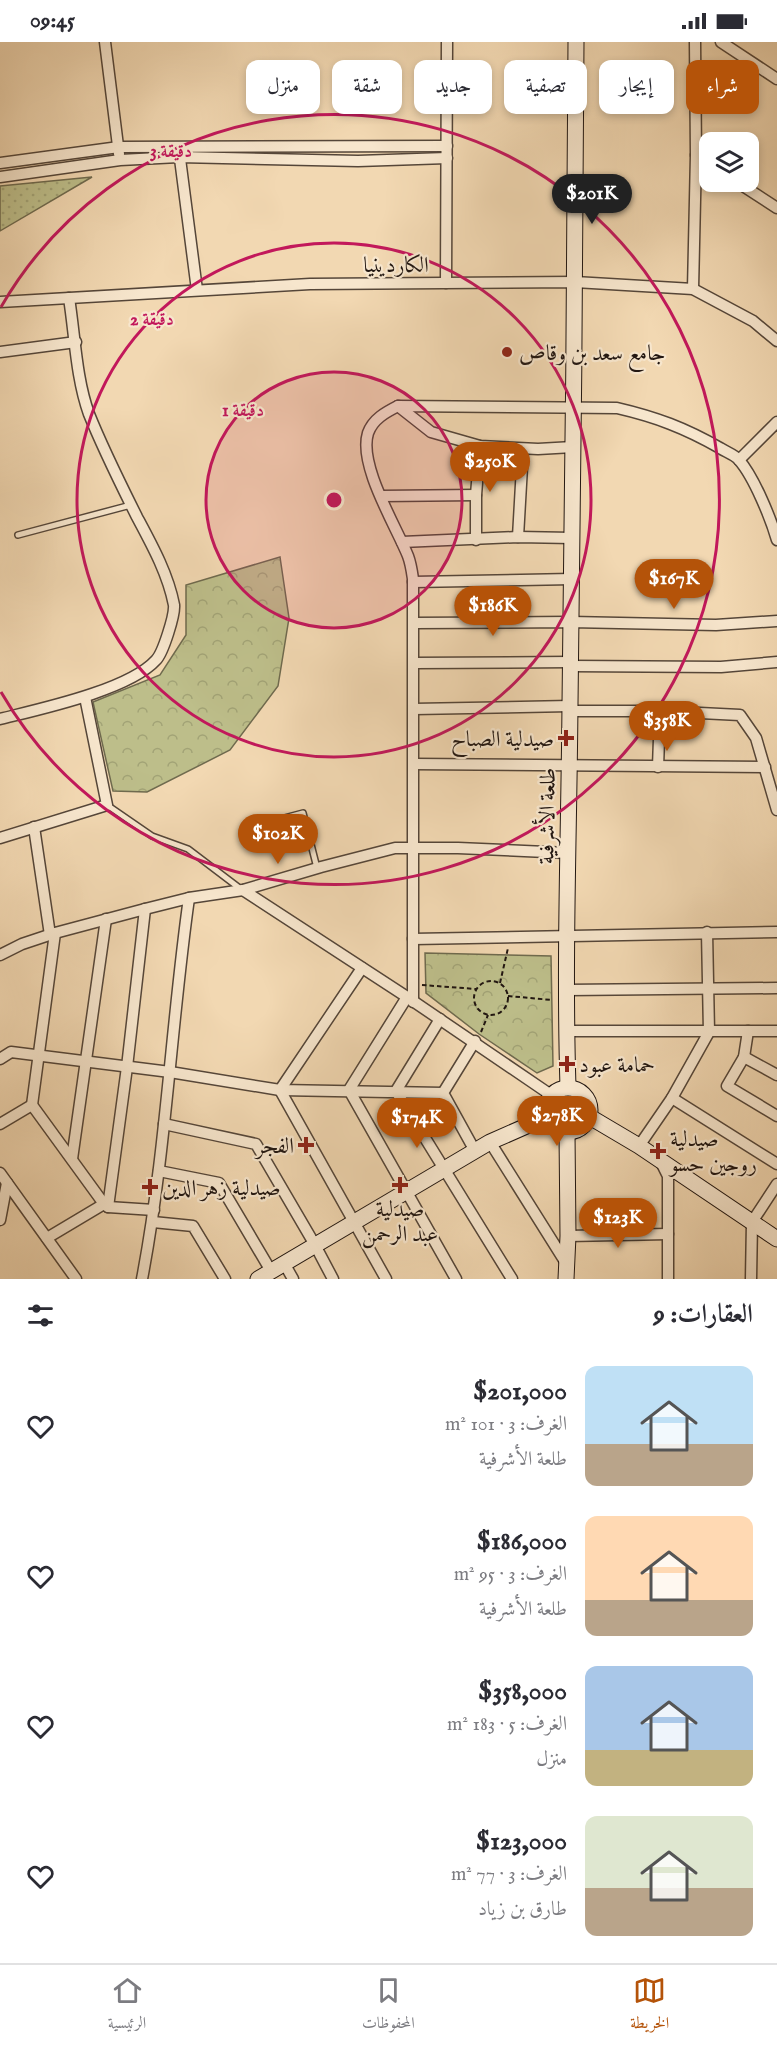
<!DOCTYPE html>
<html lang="ar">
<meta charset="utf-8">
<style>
body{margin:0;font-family:"IM FELL English",Amiri,serif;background:#f7f7f7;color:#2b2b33;direction:rtl;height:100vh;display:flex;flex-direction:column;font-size:22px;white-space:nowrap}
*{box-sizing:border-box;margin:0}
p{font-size:20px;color:#7c7c81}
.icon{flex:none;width:33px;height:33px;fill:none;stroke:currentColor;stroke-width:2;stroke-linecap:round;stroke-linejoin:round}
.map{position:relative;height:1237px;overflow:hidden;direction:ltr}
.sheet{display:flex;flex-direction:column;background:#fff;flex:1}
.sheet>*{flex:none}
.hud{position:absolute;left:18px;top:18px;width:741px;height:54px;direction:rtl;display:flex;gap:12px}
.buttons{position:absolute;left:699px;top:90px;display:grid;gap:12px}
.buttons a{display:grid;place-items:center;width:60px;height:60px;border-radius:12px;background:#fff;box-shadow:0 3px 9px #0003;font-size:30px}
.price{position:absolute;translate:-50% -51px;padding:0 14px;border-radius:21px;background:#b45309;color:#fff;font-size:20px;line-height:39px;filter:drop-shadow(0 2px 3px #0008)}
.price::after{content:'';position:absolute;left:50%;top:36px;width:18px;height:14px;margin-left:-9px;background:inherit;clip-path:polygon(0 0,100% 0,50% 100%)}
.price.selected{background:#222;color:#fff}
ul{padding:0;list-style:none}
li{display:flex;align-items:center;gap:18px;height:150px;padding:0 24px}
li span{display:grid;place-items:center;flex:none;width:168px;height:120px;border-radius:12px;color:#555}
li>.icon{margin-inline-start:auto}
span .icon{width:72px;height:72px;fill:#fffc;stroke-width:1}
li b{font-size:26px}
h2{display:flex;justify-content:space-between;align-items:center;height:72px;padding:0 24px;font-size:26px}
.chip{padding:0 21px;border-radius:12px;background:#fff;box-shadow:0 3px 9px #0003;font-size:21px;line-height:54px}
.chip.selected{background:#b45309;color:#fff}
.status{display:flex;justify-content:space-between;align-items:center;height:42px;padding:0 30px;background:#fff;direction:ltr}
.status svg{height:16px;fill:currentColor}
.menu{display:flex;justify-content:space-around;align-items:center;height:84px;border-top:2px solid #e1e1e2;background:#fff;font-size:16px;color:#7c7c81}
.menu a{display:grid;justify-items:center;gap:3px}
.menu .selected{color:#b45309}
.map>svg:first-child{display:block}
.grass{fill:url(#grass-dots);stroke:#6f6a4e;stroke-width:1.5}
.park{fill:url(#park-crowns);stroke:#6f6a4e;stroke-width:1.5}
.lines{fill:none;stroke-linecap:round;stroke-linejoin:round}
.lane-casing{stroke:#554639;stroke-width:8}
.street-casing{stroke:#554639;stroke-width:13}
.secondary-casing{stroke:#211611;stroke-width:17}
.path{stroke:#211611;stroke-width:2;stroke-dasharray:4.5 3;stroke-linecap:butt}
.lane{stroke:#f7e6cd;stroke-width:5}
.street{stroke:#f7e6cd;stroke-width:10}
.secondary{stroke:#f7e6cd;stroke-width:15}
.ring{fill:none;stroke:#c2185b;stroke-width:3}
.poi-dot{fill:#8f2418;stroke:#f7e6cd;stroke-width:2}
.labels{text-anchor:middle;stroke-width:4.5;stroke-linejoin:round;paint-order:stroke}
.street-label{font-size:22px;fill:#211611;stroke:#f7e6cd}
.poi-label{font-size:22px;fill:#211611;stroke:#f7e6cd;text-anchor:start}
.centre{fill:#c2185b;stroke:#f7e6cd;stroke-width:3}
.ring-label{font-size:18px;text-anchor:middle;font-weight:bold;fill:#c2185b;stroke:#f7e6cd;stroke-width:4.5;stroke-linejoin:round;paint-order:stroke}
</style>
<div class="status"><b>09:45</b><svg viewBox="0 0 49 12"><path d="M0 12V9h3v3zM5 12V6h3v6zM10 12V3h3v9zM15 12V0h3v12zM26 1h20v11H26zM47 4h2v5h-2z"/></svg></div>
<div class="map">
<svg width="777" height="1237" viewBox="0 0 777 1237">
<defs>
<pattern id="grass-dots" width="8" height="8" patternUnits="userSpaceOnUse" patternTransform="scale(1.5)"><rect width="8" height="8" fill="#bdbe8a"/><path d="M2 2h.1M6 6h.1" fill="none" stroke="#a2a376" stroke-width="1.8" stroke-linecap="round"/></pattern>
<pattern id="park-crowns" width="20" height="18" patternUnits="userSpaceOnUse" patternTransform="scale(1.5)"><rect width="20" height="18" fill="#bdbe8a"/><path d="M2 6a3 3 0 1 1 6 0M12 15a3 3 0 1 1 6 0" fill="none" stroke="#a2a376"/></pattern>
</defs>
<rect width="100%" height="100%" fill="#f2d8b2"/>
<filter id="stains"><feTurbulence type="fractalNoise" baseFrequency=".00333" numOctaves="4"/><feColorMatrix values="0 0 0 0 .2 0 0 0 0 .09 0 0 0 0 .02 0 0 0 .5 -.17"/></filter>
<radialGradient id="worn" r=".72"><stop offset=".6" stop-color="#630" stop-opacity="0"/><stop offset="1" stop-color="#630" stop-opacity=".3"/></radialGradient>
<!-- grass -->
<polygon class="grass" points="92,135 0,189 0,144"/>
<!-- park -->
<g class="park">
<polygon points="280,515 289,576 278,644 230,708 147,750 113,749 93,660 160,633 186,593 186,543"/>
<polygon points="425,911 551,914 553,1024 537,1031 479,992 426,951"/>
</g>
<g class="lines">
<defs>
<g id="lane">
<polyline points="18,493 131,463"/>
<polyline points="107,763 152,794 188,807 242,848"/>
<polyline points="247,786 303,771 317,826"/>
</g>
<g id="street">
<polyline points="105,0 119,112"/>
<polyline points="721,0 777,37"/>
<polyline points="179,109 197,248"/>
<polyline points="696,113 710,122"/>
<polyline points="0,121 119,105 447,104"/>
<polyline points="0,135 120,118 179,115 358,119 447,116"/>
<polyline points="737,140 777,166"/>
<polyline points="446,241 447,0"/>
<polyline points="693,247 696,113 695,0"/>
<polyline points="0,260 310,242 575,240 693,247 753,279 777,299"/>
<polyline points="0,310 76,300"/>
<polyline points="398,364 431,390 480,404 538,407 573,405"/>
<polyline points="739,418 777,380"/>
<polyline points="382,454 476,453"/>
<polyline points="518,495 523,407"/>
<polyline points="476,498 476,453 480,404"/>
<polyline points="402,500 518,495 572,496"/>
<polyline points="413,540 572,537"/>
<polyline points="414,581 571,580 716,583 777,579"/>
<polyline points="414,621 571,620"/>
<polyline points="571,624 721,625 777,620"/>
<polyline points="414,667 570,664"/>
<polyline points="570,669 660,669 740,673 756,696 777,768"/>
<path d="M0,677C40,667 129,648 156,618C163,611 175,573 174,563C168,532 152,503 137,475C120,441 103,407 89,372C76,336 75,294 69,256"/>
<polyline points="414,722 765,725"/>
<polyline points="658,725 660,669"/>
<polyline points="34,785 50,893"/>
<polyline points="0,796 107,763 85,655"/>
<polyline points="243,848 407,955 551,1053"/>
<polyline points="413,897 777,890"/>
<polyline points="0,913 22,902 55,891 145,867 189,856 243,848 321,825 395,806 458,806 568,811"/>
<polyline points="362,926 280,1048 386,1237"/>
<polyline points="567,948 777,946"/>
<polyline points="407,955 349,1048 456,1237"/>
<path d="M413,960V537C412,530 411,522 408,514C396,484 358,423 368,391C373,377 386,370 398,364L617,366C656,375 685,386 720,406C726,410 735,413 739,418C754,435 771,477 777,498"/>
<polyline points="440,977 396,1049 512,1237"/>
<polyline points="567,989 777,989"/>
<polyline points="748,989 744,1015 727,1044 777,1074"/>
<polyline points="744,1015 777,1033"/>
<polyline points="0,1017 11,1010 170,1030 280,1048 443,1051"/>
<polyline points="672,1056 777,1122"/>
<polyline points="32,1063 55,891"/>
<polyline points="0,1082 32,1063 104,1162"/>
<polyline points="164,1082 256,1102 315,1203 333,1237"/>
<polyline points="490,1100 566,1221"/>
<polyline points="639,1104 672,1056 709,990 707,890"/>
<polyline points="475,1109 443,1051 475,999"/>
<polyline points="72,1117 106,877"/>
<polyline points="662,1122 668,1134 668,1237"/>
<polyline points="159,1129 219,1141 271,1229"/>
<polyline points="0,1131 76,1237"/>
<polyline points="108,1165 127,1025 145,867"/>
<polyline points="0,1178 7,1141"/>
<polyline points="153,1180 193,1184 225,1237"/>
<polyline points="568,1194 668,1192"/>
<polyline points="47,1196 104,1162 108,1165 154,1168"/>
<polyline points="284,1221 293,1237"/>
<path d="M142,1237C166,1111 171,983 189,856"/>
<polyline points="751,1237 752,1180 777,1142"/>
</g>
<g id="secondary">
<path d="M568,1045C564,917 569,790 570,662C573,441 575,221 576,0"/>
<circle cx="568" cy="1068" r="22"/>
<polyline points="590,1075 639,1104 777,1197"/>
<polyline points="258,1237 490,1100 547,1075"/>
<polyline points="566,1237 568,1194 567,1091"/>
</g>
</defs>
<!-- lane casing -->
<use href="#lane" class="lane-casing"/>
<!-- street casing -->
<use href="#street" class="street-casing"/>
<!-- secondary casing -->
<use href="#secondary" class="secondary-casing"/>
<!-- path -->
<g class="path">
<circle cx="491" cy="956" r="17"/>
<polyline points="500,941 508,906"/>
<polyline points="422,943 476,947"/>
<polyline points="508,954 552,958"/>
<polyline points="481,990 488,973"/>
</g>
<!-- lane -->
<use href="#lane" class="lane"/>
<!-- street -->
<use href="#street" class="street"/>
<!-- secondary -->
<use href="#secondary" class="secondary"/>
</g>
<!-- distance rings -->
<circle cx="334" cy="458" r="128" fill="#c2185b" fill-opacity=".12"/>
<g class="ring">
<circle cx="334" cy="458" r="128"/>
<circle cx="334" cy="458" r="257"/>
<path d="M1 265A385 385 0 1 1 1 650"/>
</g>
<!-- markers -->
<g class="poi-dot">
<circle cx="507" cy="310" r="6"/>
<path d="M563 687h6v6h6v6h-6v6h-6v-6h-6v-6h6z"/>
<path d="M564 1013h6v6h6v6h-6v6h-6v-6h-6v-6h6z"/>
<path d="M303 1094h6v6h6v6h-6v6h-6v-6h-6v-6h6z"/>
<path d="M655 1100h6v6h6v6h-6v6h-6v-6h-6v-6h6z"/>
<path d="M397 1134h6v6h6v6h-6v6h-6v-6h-6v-6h6z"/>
<path d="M147 1136h6v6h6v6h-6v6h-6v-6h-6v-6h6z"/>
</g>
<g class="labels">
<!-- street labels -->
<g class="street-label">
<text x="396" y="230">الكاردينيا</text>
<text transform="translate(546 774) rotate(-89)" y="8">طلعة الأشرفية</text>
</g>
<!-- poi labels -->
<g class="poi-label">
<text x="519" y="318">جامع سعد بن وقاص</text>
<text x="554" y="704" text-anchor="end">صيدلية الصباح</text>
<text x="579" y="1030">حمامة عبود</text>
<text x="670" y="1104">صيدلية<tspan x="670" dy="25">روجين حسو</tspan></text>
<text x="294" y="1111" text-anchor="end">الفجر</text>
<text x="162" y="1153">صيدلية زهر الدين</text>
<text x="400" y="1174" text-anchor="middle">صيدلية<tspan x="400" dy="25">عبد الرحمن</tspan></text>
</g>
</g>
<circle cx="334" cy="458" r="9" class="centre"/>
<g class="ring-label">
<text x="171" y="115">3 دقيقة</text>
<text x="152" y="283">2 دقيقة</text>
<text x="243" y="374">1 دقيقة</text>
</g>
<rect width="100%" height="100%" filter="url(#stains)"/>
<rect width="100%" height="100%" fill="url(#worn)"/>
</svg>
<div class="buttons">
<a><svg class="icon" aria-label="layers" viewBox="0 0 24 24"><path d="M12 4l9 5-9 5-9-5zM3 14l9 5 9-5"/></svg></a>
</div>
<b class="price selected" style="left:592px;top:183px">$201K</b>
<b class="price" style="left:490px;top:451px">$250K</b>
<b class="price" style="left:674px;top:568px">$167K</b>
<b class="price" style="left:493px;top:595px">$186K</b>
<b class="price" style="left:667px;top:710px">$358K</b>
<b class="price" style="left:278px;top:823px">$102K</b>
<b class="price" style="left:557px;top:1105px">$278K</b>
<b class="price" style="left:417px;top:1107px">$174K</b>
<b class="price" style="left:618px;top:1207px">$123K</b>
<div class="hud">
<a class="chip selected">شراء</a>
<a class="chip">إيجار</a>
<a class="chip">تصفية</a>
<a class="chip">جديد</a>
<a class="chip">شقة</a>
<a class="chip">منزل</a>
</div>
</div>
<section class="sheet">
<h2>العقارات: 9<svg class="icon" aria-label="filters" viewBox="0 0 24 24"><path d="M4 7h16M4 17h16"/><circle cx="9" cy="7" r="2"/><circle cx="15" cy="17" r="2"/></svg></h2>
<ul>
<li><span style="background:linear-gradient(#bfe0f5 65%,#b9a48a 0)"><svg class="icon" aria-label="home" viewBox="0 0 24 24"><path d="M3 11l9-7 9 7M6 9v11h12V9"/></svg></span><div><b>$201,000</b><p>الغرف: 3 · 101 m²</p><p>طلعة الأشرفية</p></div><svg class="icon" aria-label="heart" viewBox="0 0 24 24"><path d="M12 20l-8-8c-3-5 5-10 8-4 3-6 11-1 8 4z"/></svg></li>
<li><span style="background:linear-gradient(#ffd9b3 70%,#b9a48a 0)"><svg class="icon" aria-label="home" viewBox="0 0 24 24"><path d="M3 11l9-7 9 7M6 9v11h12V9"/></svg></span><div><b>$186,000</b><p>الغرف: 3 · 95 m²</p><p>طلعة الأشرفية</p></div><svg class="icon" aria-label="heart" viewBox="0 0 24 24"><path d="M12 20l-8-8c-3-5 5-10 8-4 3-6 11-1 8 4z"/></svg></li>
<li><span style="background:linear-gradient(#a9c7e8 70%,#c2b280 0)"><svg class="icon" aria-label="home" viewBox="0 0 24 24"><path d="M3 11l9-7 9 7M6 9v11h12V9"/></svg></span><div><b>$358,000</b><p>الغرف: 5 · 183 m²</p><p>منزل</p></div><svg class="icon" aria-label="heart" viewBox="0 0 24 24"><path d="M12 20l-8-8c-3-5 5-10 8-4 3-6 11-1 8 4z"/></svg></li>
<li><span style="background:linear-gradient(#dfe7d0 60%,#b9a48a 0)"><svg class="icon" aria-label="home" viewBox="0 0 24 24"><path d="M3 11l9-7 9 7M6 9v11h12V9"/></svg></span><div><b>$123,000</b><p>الغرف: 3 · 77 m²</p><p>طارق بن زياد</p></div><svg class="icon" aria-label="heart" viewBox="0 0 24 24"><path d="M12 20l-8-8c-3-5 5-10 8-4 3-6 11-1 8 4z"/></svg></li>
</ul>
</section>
<nav class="menu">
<a class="selected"><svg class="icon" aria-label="map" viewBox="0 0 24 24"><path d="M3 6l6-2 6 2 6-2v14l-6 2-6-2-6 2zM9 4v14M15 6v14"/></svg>الخريطة</a>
<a><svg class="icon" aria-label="saved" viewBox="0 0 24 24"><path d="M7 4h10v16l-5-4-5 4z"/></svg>المحفوظات</a>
<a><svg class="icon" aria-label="home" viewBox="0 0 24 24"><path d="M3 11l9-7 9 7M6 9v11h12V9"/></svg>الرئيسية</a>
</nav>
